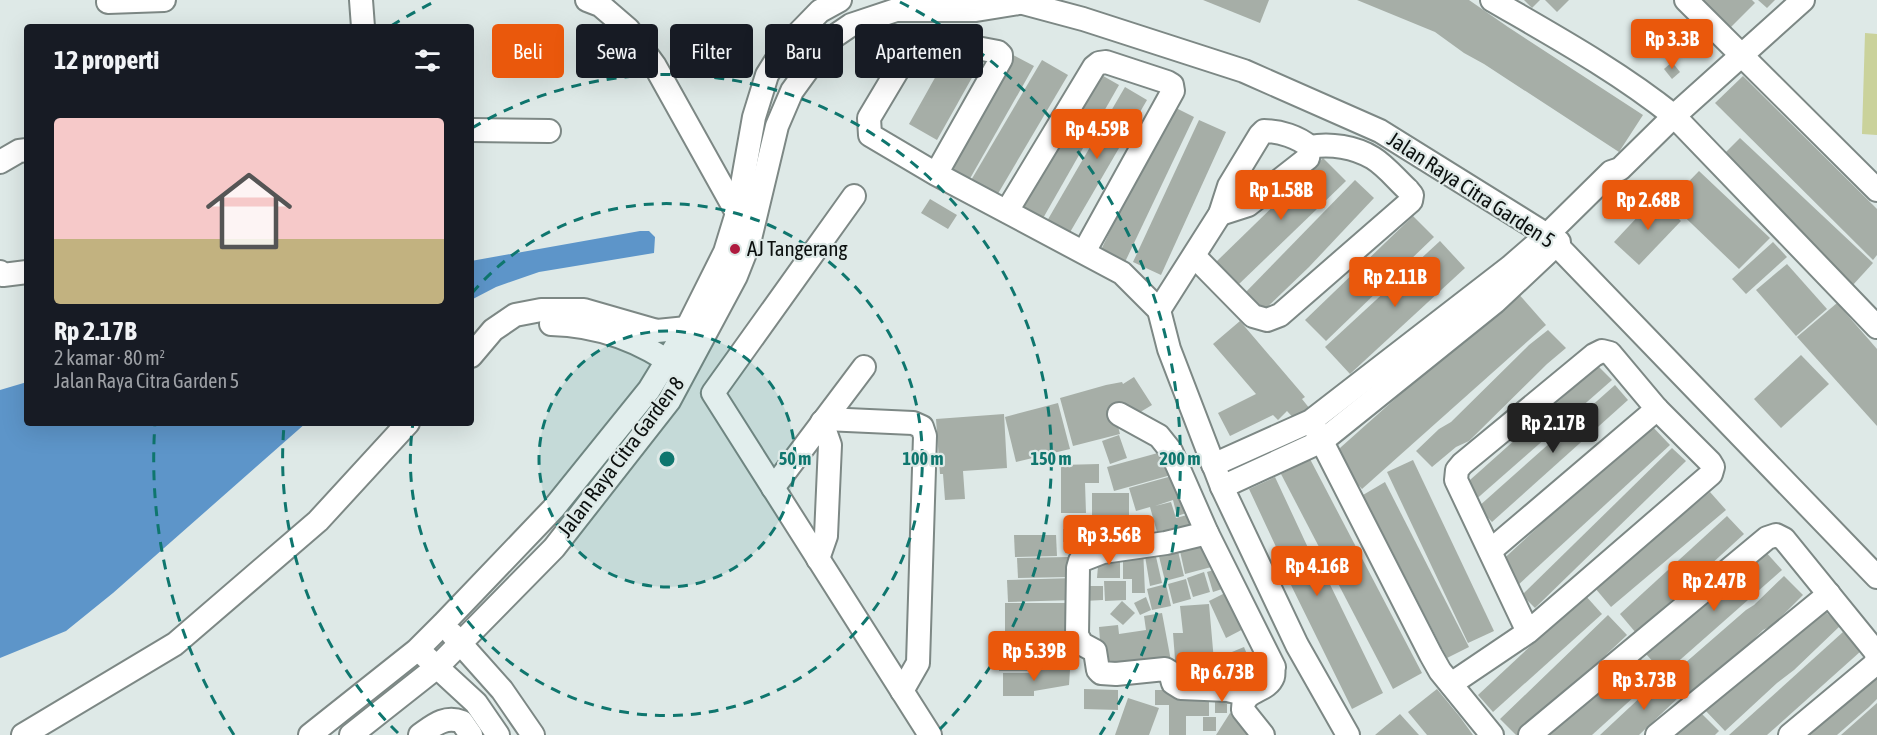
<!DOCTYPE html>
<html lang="id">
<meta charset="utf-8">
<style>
body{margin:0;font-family:"Asap Condensed",sans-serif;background:#242831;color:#f1f3f6;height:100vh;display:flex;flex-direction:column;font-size:22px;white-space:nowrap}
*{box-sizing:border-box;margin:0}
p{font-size:20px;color:#9ea1a6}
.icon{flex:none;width:33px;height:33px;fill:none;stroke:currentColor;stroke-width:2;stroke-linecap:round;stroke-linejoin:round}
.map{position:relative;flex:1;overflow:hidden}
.side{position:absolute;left:24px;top:24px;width:450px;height:402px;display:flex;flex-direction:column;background:#171b24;border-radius:6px;box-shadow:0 6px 24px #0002}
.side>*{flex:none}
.top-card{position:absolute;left:492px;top:24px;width:570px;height:54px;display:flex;gap:12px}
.price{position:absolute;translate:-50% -51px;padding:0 14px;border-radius:6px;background:#ea580c;color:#fff;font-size:20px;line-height:39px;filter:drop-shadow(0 2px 3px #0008)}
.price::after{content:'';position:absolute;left:50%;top:36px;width:18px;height:14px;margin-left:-9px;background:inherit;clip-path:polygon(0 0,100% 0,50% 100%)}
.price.selected{background:#222;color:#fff}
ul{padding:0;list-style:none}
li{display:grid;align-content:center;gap:12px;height:318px;padding:0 30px}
li span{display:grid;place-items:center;height:186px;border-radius:6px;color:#555}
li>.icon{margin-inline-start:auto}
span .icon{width:108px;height:108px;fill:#fffc;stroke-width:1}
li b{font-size:26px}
h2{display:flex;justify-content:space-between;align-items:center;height:72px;padding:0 30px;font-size:26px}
.pill{padding:0 21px;border-radius:6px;background:#171b24;box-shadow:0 6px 24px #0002;font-size:21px;line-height:54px}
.pill.selected{background:#ea580c;color:#fff}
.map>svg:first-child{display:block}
.green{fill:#cad29b}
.water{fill:#5d95c9}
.building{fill:#a6aea7}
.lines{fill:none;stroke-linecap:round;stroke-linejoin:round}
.minor-casing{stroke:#7d8885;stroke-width:26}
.minor{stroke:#fff;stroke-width:22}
.ring{fill:none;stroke:#0f766e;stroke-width:3;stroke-dasharray:10 8}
.poi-dot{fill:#af1b3f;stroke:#dee9e7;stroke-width:2}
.labels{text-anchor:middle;stroke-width:4.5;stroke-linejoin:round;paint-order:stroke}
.street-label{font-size:21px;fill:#0b0f0e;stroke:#dee9e7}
.poi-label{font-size:21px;fill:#0b0f0e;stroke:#dee9e7;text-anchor:start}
.centre{fill:#0f766e;stroke:#dee9e7;stroke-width:3}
.ring-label{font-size:18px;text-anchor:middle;font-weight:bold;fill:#0f766e;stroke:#dee9e7;stroke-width:4.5;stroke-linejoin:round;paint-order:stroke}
</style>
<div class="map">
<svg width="1877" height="735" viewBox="0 0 1877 735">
<rect width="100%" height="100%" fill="#dee9e7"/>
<!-- green -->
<polygon class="green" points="1865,33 1877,34 1877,135 1862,134"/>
<!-- water -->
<g class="water">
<polygon points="640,231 649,231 655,237 654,253 539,272 496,287 471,300 471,261"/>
<polygon points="27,382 27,423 306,423 113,593 66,631 0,658 0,390"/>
</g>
<!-- building -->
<g class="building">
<polygon points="1203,0 1269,0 1260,23"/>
<polygon points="1357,0 1469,0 1508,27 1643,115 1619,152 1484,64 1464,53 1435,32"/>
<polygon points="1524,0 1540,0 1532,8"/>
<polygon points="1545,0 1569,0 1557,12"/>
<polygon points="1694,0 1752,0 1755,3 1727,31"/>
<polygon points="1758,0 1775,0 1767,8"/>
<polygon points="950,51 978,67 937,140 909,124"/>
<polygon points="1013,55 1034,66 968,182 948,171"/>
<polygon points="1042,60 1068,75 996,197 970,182"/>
<polygon points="1672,62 1680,72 1672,79 1664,69"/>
<polygon points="1098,73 1119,85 1042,220 1021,208"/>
<polygon points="1743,76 1877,209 1877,255 1873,260 1715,103"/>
<polygon points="1125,87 1147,100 1069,234 1047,221"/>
<polygon points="1170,105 1194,117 1125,262 1101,250"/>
<polygon points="1199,120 1226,132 1161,275 1133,262"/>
<polygon points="1740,138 1873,263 1852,286 1718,160"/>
<polygon points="1323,158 1346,181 1238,285 1216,262"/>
<polygon points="1699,171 1770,238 1739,269 1669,202"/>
<polygon points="1355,180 1374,198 1309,267 1260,314 1242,296"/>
<polygon points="1656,197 1681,221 1639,265 1614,242"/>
<polygon points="930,199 957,215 948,229 921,213"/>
<polygon points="1413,216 1434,237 1326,341 1305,320"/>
<polygon points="1440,241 1465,268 1350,374 1325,347"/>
<polygon points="1773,242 1787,257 1746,294 1732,279"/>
<polygon points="1787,264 1827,309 1796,336 1756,290"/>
<polygon points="1516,291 1546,325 1362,489 1331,456"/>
<polygon points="1837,303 1877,349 1877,426 1797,337"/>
<polygon points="1240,321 1305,397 1302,399 1310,409 1297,422 1287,411 1278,420 1273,415 1230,436 1218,413 1256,394 1213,344"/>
<polygon points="1548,330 1566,348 1547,364 1469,441 1456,447 1432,467 1416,451 1439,429 1451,422 1529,345"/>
<polygon points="1801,355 1829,384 1781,428 1754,399"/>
<polygon points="1598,366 1612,380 1473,502 1461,488"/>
<polygon points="1134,377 1152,405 1132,417 1114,411 1120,434 1073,446 1060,398 1106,385 1122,382 1123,384"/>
<polygon points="1615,385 1628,400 1492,522 1478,507"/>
<polygon points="1058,403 1070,449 1016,462 1005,417"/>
<polygon points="1004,414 1007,468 963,471 965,499 945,500 943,474 940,474 936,419"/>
<polygon points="1650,424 1670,445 1516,587 1497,565"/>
<polygon points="1119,435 1127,458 1110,464 1102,441"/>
<polygon points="1672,448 1686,461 1535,608 1522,595"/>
<polygon points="1165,451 1171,475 1114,491 1107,467"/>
<polygon points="1310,459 1422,673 1393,689 1281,474"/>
<polygon points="1413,460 1494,631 1468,643 1387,472"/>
<polygon points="1099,464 1099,483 1085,483 1086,513 1061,513 1061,465"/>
<polygon points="1179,474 1196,510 1177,516 1173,500 1155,506 1171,502 1176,518 1198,512 1204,530 1160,543 1150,507 1136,511 1129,488"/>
<polygon points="1275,477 1310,552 1320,564 1383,693 1352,709 1288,579 1284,564 1249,489"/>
<polygon points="1385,482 1469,647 1447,658 1363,495"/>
<polygon points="1710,492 1726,510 1611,607 1595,588"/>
<rect x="1092" y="493" width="37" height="27"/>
<polygon points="1727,516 1744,534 1636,633 1620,614"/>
<polygon points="1085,518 1086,551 1068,551 1068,542 1063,542 1063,529 1068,529 1068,519"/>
<rect x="1095" y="521" width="19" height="25"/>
<rect x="1115" y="522" width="39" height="23"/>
<polygon points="1014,535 1056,535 1057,556 1015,557"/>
<polygon points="1209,536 1219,565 1185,574 1178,542"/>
<polygon points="1176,543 1184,576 1165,581 1157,548"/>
<polygon points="1143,548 1145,593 1132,593 1132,579 1123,579 1123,550"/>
<polygon points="1154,548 1162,583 1150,586 1144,550"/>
<polygon points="1764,550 1782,570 1664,674 1646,654"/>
<polygon points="1120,553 1120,578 1097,578 1099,554"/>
<polygon points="1068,557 1068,577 1018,578 1017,558"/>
<polygon points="1223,567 1231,586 1213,592 1207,572"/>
<polygon points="1204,572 1210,592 1193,597 1187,578"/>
<polygon points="1784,576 1803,595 1773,625 1763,630 1743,650 1687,697 1669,677 1746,610 1754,605"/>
<polygon points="1074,578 1074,600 1008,602 1007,580"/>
<polygon points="1186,579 1191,599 1173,604 1168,584"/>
<polygon points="1104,581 1126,581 1126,600 1105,601"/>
<polygon points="1166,584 1171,606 1152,610 1147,589"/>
<polygon points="1083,586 1103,586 1103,600 1084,601"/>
<polygon points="1233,589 1251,625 1226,638 1209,601"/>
<polygon points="1585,595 1602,614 1493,712 1478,695"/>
<polygon points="1146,597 1151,610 1140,615 1134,603"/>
<polygon points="1122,601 1135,613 1123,625 1110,614"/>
<rect x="1005" y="603" width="68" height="44"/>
<polygon points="1209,604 1216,684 1177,685 1173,633 1183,633 1180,606"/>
<polygon points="1818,604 1840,626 1794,670 1777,683 1725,731 1704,709"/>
<polygon points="1162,613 1171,661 1102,669 1099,627 1118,625 1119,634 1146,630 1144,616"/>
<polygon points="1608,615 1627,635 1555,703 1542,712 1519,735 1516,735 1500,719"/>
<polygon points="1843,632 1861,651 1767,735 1729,735"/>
<polygon points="1244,647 1252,666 1235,673 1227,654"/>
<polygon points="1034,648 1059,649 1059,669 1034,669"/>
<rect x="999" y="650" width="32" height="21"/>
<polygon points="1638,656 1657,676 1592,735 1549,735"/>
<polygon points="1032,670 1070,670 1069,685 1034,691 1034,696 1003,696 1003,673 1032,673"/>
<polygon points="1869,671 1877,678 1877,699 1869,707 1837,735 1803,735"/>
<polygon points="1661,678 1679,697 1639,735 1600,735"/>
<polygon points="1084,689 1118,690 1118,710 1084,709"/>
<polygon points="1437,689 1460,717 1473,735 1427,735 1408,712"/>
<polygon points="1155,690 1180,690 1209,694 1209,716 1186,716 1186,735 1169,735 1169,705 1155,705"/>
<polygon points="1215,691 1237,704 1227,704 1227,713 1215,713"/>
<polygon points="1128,698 1159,708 1149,735 1115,735"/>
<polygon points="1877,703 1877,735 1841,735"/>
<polygon points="1700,712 1719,731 1715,735 1676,735"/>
<polygon points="1230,713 1253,728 1248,735 1216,735"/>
<polygon points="1400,714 1419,735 1375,735"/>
<rect x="1203" y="717" width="13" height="14"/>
</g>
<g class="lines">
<defs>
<g id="minor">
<polyline points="361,0 363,27"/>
<polyline points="587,0 600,5 628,29 655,66 737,213 742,216"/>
<polyline points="1012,0 1083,19 1244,71 1380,131 1547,235 1877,577"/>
<path d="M1492,0C1554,36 1618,71 1674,116L1877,327"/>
<polyline points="1686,0 1877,190"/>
<polyline points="108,2 164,0"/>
<polyline points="471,130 549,131"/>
<polyline points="0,162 19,151 27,150"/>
<polyline points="936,174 1001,59 1001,55 998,52 924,38 918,39 912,46 869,118 870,135 936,174 1122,273 1159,310 1169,349 1222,487 1297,645 1348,735"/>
<polyline points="854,196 713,393 930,735"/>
<polyline points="1007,211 1094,67 1099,63 1106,62 1167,82 1172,85 1173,91 1084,252"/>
<polyline points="1220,214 1248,205 1308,158 1310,147"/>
<path d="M1194,256L1253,316L1267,320L1280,315L1411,201L1412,195L1408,190C1397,180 1386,166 1373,158C1355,147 1330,143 1310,147"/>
<polyline points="0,272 3,275 27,272"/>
<path d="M1159,310L1220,214L1229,186L1260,135L1264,131C1280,131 1298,137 1310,147"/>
<path d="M551,324C598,325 643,342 681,370"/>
<polyline points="471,356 493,330 515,315 541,310 584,310 657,331 687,328"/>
<path d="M1119,414L1159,436L1171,451L1207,533L1274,667C1273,670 1274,674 1273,677C1267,693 1242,689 1243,710L1263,735"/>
<polyline points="825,419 913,423 922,427 925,436 918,663 902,691"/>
<polyline points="1315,428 1431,655 1440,671 1492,735"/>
<polyline points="1213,465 1311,421 1510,267 1547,235 1611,172 1620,169 1674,116 1803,0"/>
<polyline points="1222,487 1322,441 1495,302 1559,242"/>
<polyline points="773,488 864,367"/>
<polyline points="1207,533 1166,543 1103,552 1080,561 1078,568 1077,635 1082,644 1095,651 1098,670 1101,673 1116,674 1165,669 1170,672 1173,683 1181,688 1228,690 1248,695"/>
<polyline points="1490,551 1657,409"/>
<polyline points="818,559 826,536 830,445 822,422"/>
<polyline points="452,634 502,690 533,735"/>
<polyline points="425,656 476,703 498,735"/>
<polyline points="1451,684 1528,632 1711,474 1713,467 1710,462 1657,409 1610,353 1602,351 1594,355 1462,464 1457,470 1456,480 1528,632"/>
<polyline points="23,735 175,644 318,521 408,423"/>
<polyline points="310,735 417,650 443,624 553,509 649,390 687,328 725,252 737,213 754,117 767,75 784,48 820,11 840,0"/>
<polyline points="351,735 437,667 554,548 669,401 736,276 749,243 777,126 792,91 829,40 851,25 896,10 976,10 1019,3"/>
<path d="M420,735C433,726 445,715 462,722L471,735"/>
<polyline points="1530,735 1767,538 1776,535 1784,539 1875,651 1877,658 1874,665 1790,735"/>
<polyline points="1657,735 1829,594"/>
</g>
</defs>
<!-- minor casing -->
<use href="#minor" class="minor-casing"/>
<!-- minor -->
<use href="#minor" class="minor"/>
</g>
<!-- distance rings -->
<circle cx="667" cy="459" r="128" fill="#0f766e" fill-opacity=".12"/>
<g class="ring">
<circle cx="667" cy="459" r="128"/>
<path d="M472 293A256 256 0 1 1 413 423"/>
<path d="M398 733A384 384 0 0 1 284 426M472 128A384 384 0 0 1 936 733"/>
<path d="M234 735A513 513 0 0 1 155 423M391 26A513 513 0 0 1 434 2M900 2A513 513 0 0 1 1100 735"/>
</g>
<!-- markers -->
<circle class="poi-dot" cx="735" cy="249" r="6"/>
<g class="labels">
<!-- street labels -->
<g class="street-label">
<text transform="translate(1471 190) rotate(33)" y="7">Jalan Raya Citra Garden 5</text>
<text transform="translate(621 457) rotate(-53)" y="7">Jalan Raya Citra Garden 8</text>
</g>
<!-- poi labels -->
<g class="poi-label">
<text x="747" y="256">AJ Tangerang</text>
</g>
</g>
<circle cx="667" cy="459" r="9" class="centre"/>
<g class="ring-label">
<text x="795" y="465">50 m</text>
<text x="923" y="465">100 m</text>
<text x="1051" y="465">150 m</text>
<text x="1180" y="465">200 m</text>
</g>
</svg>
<b class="price" style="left:1672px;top:70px">Rp 3.3B</b>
<b class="price" style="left:1097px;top:160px">Rp 4.59B</b>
<b class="price" style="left:1281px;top:221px">Rp 1.58B</b>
<b class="price" style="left:1648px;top:231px">Rp 2.68B</b>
<b class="price" style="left:1395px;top:308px">Rp 2.11B</b>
<b class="price selected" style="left:1553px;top:454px">Rp 2.17B</b>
<b class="price" style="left:1109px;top:566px">Rp 3.56B</b>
<b class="price" style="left:1317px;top:597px">Rp 4.16B</b>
<b class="price" style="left:1714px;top:612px">Rp 2.47B</b>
<b class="price" style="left:1034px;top:682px">Rp 5.39B</b>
<b class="price" style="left:1222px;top:703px">Rp 6.73B</b>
<b class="price" style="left:1644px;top:711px">Rp 3.73B</b>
<div class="top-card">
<a class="pill selected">Beli</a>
<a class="pill">Sewa</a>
<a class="pill">Filter</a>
<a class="pill">Baru</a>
<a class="pill">Apartemen</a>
</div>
<section class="side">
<h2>12 properti<svg class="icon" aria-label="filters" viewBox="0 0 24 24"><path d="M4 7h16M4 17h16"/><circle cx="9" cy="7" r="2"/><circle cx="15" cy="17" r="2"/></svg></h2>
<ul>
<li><span style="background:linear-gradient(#f6c9c9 65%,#c2b280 0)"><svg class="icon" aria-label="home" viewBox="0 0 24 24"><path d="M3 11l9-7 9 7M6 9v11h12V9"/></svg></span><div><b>Rp 2.17B</b><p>2 kamar · 80 m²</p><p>Jalan Raya Citra Garden 5</p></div></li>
</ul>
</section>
</div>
